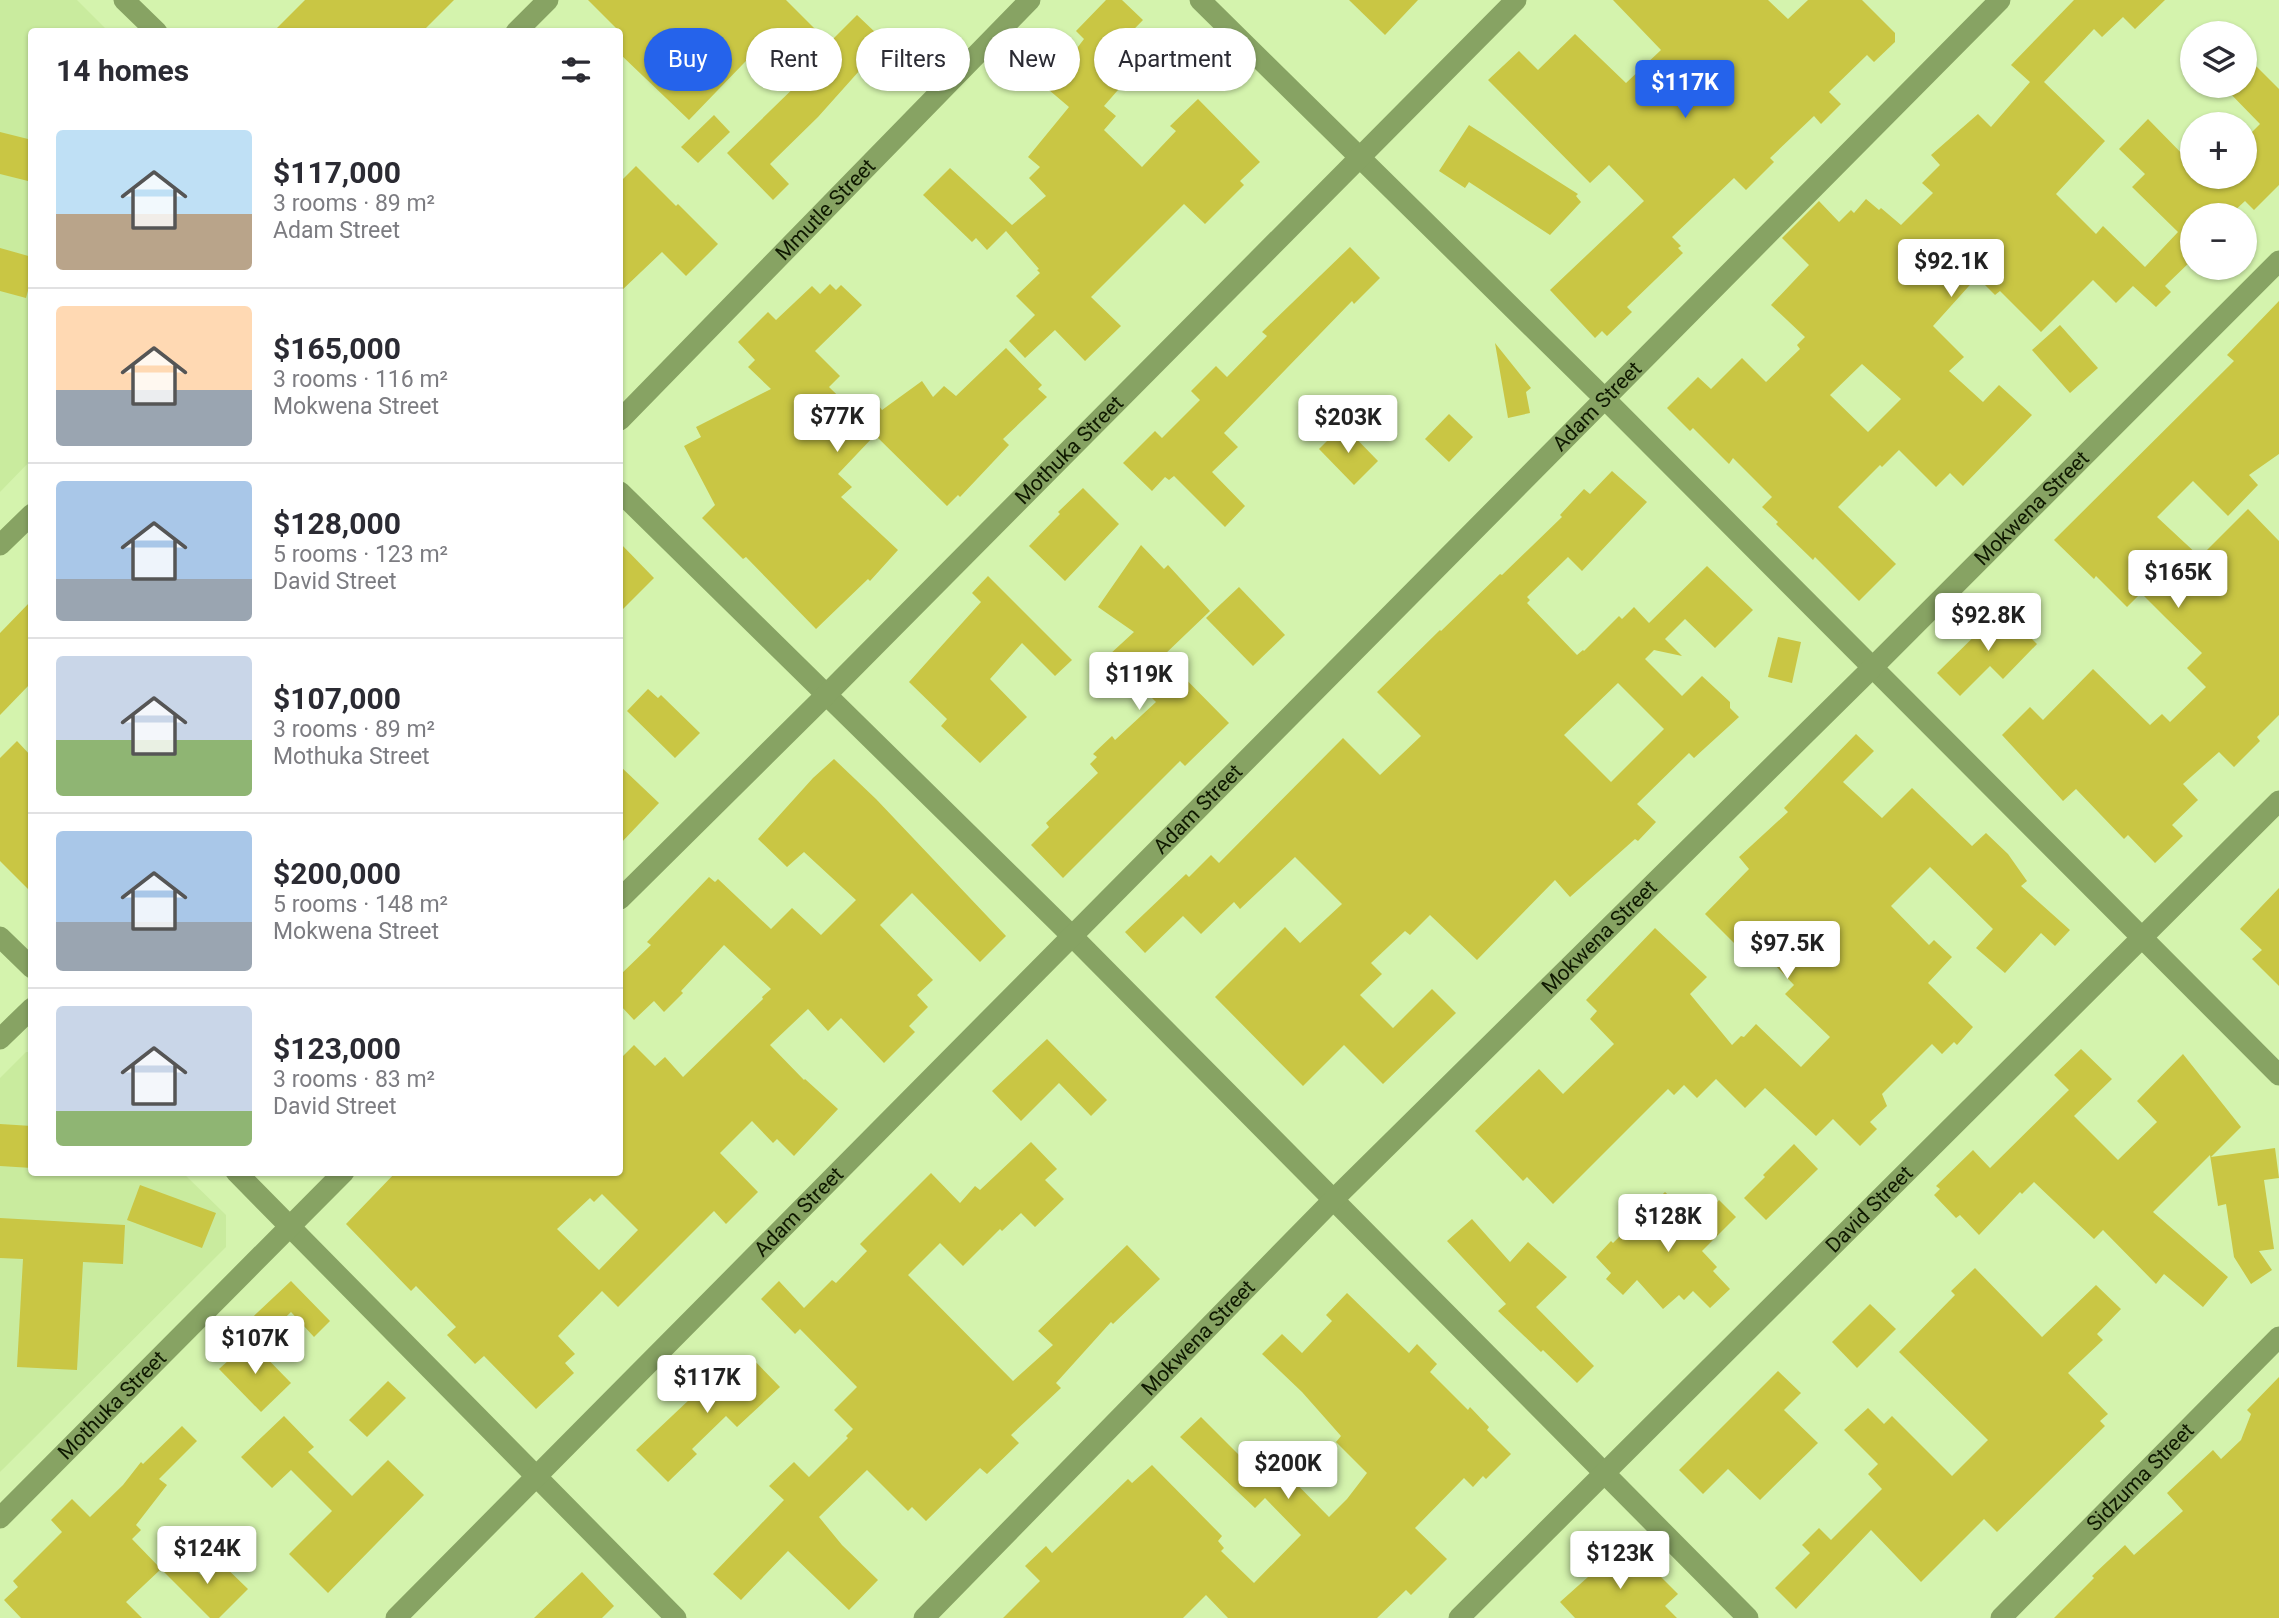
<!DOCTYPE html>
<meta charset="utf-8">
<style>
body{margin:0;font-family:Roboto,sans-serif;background:#f2f2f3;color:#2b2b33;height:100vh;display:flex;flex-direction:column;font-size:26px;white-space:nowrap}
*{box-sizing:border-box;margin:0}
p{font-size:23px;color:#7c7c81}
.icon{flex:none;width:38px;height:38px;fill:none;stroke:currentColor;stroke-width:2;stroke-linecap:round;stroke-linejoin:round}
.map{position:relative;flex:1;overflow:hidden}
.drawer{position:absolute;left:28px;top:28px;width:595px;height:1148px;display:flex;flex-direction:column;background:#fff;border-radius:7px;box-shadow:0 2px 5px #0004}
.drawer>*{flex:none}
.banner{position:absolute;left:644px;top:28px;width:665px;height:63px;display:flex;gap:14px}
.controls{position:absolute;left:2180px;top:21px;display:grid;gap:14px}
.controls a{display:grid;place-items:center;width:77px;height:77px;border-radius:50%;background:#fff;box-shadow:0 2px 5px #0004;font-size:35px}
.price{position:absolute;translate:-50% -60px;padding:0 16px;border-radius:7px;background:#fff;color:#222;font-size:23px;line-height:46px;filter:drop-shadow(0 2px 4px #0008)}
.price::after{content:'';position:absolute;left:50%;top:42px;width:21px;height:16px;margin-left:-10px;background:inherit;clip-path:polygon(0 0,100% 0,50% 100%)}
.price.selected{background:#2563eb;color:#fff}
ul{padding:0;list-style:none}
li{display:flex;align-items:center;gap:21px;height:175px;padding:0 28px}
li+li{border-top:2px solid #e1e1e2}
li span{display:grid;place-items:center;flex:none;width:196px;height:140px;border-radius:7px;color:#555}
li>.icon{margin-inline-start:auto}
span .icon{width:84px;height:84px;fill:#fffc;stroke-width:1}
li b{font-size:30px}
h2{display:flex;justify-content:space-between;align-items:center;height:84px;padding:0 28px;font-size:30px}
.pill{padding:0 24px;border-radius:32px;background:#fff;box-shadow:0 2px 5px #0004;font-size:24px;line-height:63px}
.pill.selected{background:#2563eb;color:#fff}
.map>svg:first-child{display:block}
.built{fill:#c9eb9e}
.building{fill:#c9c644;fill-rule:evenodd}
.lines{fill:none;stroke-linecap:round;stroke-linejoin:round}
.minor{stroke:#87a363;stroke-width:21}
.labels{text-anchor:middle;stroke-width:5;stroke-linejoin:round;paint-order:stroke}
.street-label{font-size:21px;fill:#0f1901;stroke:#e4fec6}
</style>
<div class="map">
<svg width="2279" height="1618" viewBox="0 0 2279 1618">
<rect width="100%" height="100%" fill="#d4f3ad"/>
<!-- built -->
<g class="built">
<polygon points="0,0 77,0 108,31 32,32 31,460 0,492"/>
<polygon points="26,1052 31,1052 32,1172 183,1173 226,1215 226,1247 0,1472 0,1078"/>
</g>
<!-- building -->
<g class="building">
<polygon points="305,0 454,0 422,32 273,32"/>
<polygon points="588,0 786,0 829,43 857,15 896,52 869,80 860,70 818,117 770,164 789,184 773,200 727,153 808,74 770,36 689,120 620,54 620,32"/>
<polygon points="1106,0 1122,0 1143,20 1101,63 1125,82 1104,106 1116,116 1104,130 1142,167 1176,131 1170,126 1198,99 1260,162 1240,181 1244,185 1205,224 1184,204 1091,297 1121,326 1085,361 1055,330 1025,358 1009,341 1035,315 1016,296 1040,273 1037,270 1039,269 1006,231 987,250 976,238 972,242 923,195 950,168 1012,225 1046,196 1029,178 1040,167 1028,157 1069,107 1049,90 1075,59 1071,56 1084,39 1076,31"/>
<polygon points="1349,0 1418,0 1385,35"/>
<polygon points="1613,0 1768,0 1788,19 1808,0 1862,0 1895,33 1895,42 1874,62 1867,55 1829,92 1841,104 1821,124 1814,116 1770,158 1774,162 1746,190 1734,178 1672,237 1681,246 1678,248 1683,253 1627,307 1632,312 1607,336 1602,331 1595,338 1550,290 1644,201 1609,165 1590,183 1488,80 1519,51 1538,70 1575,34 1626,83 1661,50"/>
<path d="M2074,0H2165L2135,29L2123,17L2102,37L2094,29L2044,82L2105,141L2056,194L2096,234L2103,226L2145,267L2178,232L2132,187L2145,174L2119,149L2148,119L2193,165V177H2245V139L2260,124L2223,86H2245V55L2279,89V185L2254,210L2245,201L2230,215H2193V259L2165,286L2171,292L2156,307L2133,286L2116,303L2093,280L2041,332L2000,291L1995,295L1977,277L1933,326L1964,357L1949,371L1983,402L1999,385L2032,415L1963,486L1950,473L1936,487L1899,450L1882,467L1880,465L1838,507L1896,564L1859,601L1815,557L1813,560L1776,524L1778,522L1762,507L1772,497L1733,458L1729,464L1693,428L1690,431L1667,408L1698,377L1711,389L1742,358L1766,382L1800,349L1797,345L1805,337L1771,305L1809,265L1782,238L1819,201L1839,222L1851,210L1854,213L1866,199L1879,210L1881,208L1901,225L1933,193L1922,183L1940,165L1931,155L1978,114L1991,127L2030,82L2011,65ZM1862,364L1901,399L1868,432L1830,395Z"/>
<polygon points="714,115 730,132 698,163 681,147"/>
<polygon points="1469,125 1578,194 1576,196 1581,202 1550,235 1469,182 1465,188 1439,171"/>
<polygon points="0,132 32,140 32,182 0,174"/>
<polygon points="636,166 676,206 678,204 718,244 686,276 662,252 620,292 620,182"/>
<polygon points="1350,247 1380,278 1354,304 1352,301 1224,433 1238,447 1212,472 1245,506 1225,527 1174,476 1169,480 1165,477 1152,491 1123,463 1155,431 1162,438 1200,400 1191,391 1216,366 1227,377 1267,336 1262,332"/>
<polygon points="0,248 32,257 32,276 26,298 0,291"/>
<polygon points="830,284 836,290 841,285 862,305 815,351 840,376 829,387 863,420 878,405 882,410 922,381 933,397 944,386 956,396 1006,348 1042,385 1038,389 1047,397 1003,439 1009,445 960,497 958,495 947,506 875,435 838,474 852,487 841,497 898,550 870,581 868,579 816,629 746,557 743,559 702,518 715,505 684,446 701,437 696,427 771,389 748,367 755,360 738,342 768,312 776,320 812,286 820,294"/>
<polygon points="2279,301 2279,454 2249,475 2258,485 2228,516 2193,481 2157,517 2200,557 2248,509 2279,541 2279,715 2257,737 2260,741 2234,767 2219,752 2183,784 2198,800 2172,825 2183,836 2155,863 2128,835 2124,839 2076,789 2063,801 2002,735 2030,707 2043,720 2093,669 2150,725 2162,714 2170,722 2206,687 2187,668 2202,653 2165,617 2141,593 2127,607 2096,576 2094,579 2054,540 2234,361 2227,355"/>
<polygon points="2060,325 2098,368 2070,393 2032,350"/>
<polygon points="1495,343 1531,388 1526,392 1530,413 1508,418"/>
<polygon points="1449,414 1473,437 1449,462 1425,439"/>
<polygon points="1343,425 1378,461 1354,485 1319,449"/>
<path d="M1612,471L1647,502L1582,571L1568,557L1527,597L1530,600L1527,603L1577,655L1583,650L1584,651L1619,616L1622,619L1634,607L1649,623L1707,566L1753,610L1715,648L1685,619L1665,639L1682,656L1654,650L1645,659L1682,696L1702,676L1730,702V708L1739,717L1694,758L1689,753L1637,804L1656,822L1638,841L1635,839L1570,897L1555,880L1477,960L1430,915L1410,935L1405,931L1371,963L1382,974L1360,995L1393,1028L1432,989L1456,1013L1383,1084L1344,1045L1303,1086L1215,997L1285,927L1300,943L1342,904L1295,857L1240,909L1234,902L1201,934L1183,916L1145,953L1125,932L1186,874L1189,877L1211,855L1219,863L1343,738L1380,775L1421,736L1377,692L1440,630L1441,631L1500,574L1502,575L1562,517L1560,515L1584,489L1590,494ZM1618,683L1664,729L1611,782L1564,735Z"/>
<polygon points="1083,488 1119,524 1065,581 1029,546 1060,514 1058,512"/>
<polygon points="620,543 654,578 620,612"/>
<polygon points="1141,545 1164,569 1168,565 1210,611 1163,656 1229,723 1185,766 1180,761 1063,878 1031,845 1049,827 1046,823 1098,773 1090,764 1097,757 1093,754 1112,736 1115,740 1156,702 1109,655 1134,632 1098,607"/>
<polygon points="988,576 1072,660 1055,676 1022,643 990,679 1027,717 980,763 941,726 947,719 909,682 981,602 972,593"/>
<polygon points="1239,587 1285,635 1253,666 1206,618"/>
<polygon points="32,600 32,682 0,715 0,633"/>
<polygon points="2002,609 2037,644 2003,679 1990,666 1960,696 1937,673"/>
<polygon points="1778,637 1801,642 1792,683 1768,677"/>
<polygon points="648,689 658,698 661,695 700,733 675,758 627,711"/>
<polygon points="1856,734 1874,751 1843,782 1882,818 1912,788 1972,846 1986,833 2008,854 2027,881 2021,886 2070,930 2055,946 2041,933 2005,973 1976,948 1993,929 1930,867 1891,906 1929,945 1934,940 1952,957 1928,983 1973,1027 1957,1045 1954,1042 1942,1054 1932,1044 1882,1094 1887,1106 1870,1122 1877,1129 1860,1146 1833,1119 1816,1136 1765,1088 1745,1108 1716,1079 1697,1098 1684,1085 1674,1095 1668,1089 1553,1204 1527,1177 1523,1181 1475,1131 1539,1069 1563,1094 1614,1044 1590,1019 1597,1011 1586,1000 1655,928 1707,977 1690,994 1732,1045 1741,1036 1744,1037 1756,1024 1801,1067 1830,1037 1785,994 1794,985 1753,942 1743,952 1705,914 1749,869 1739,857 1788,812 1784,808"/>
<polygon points="17,741 32,757 32,893 0,861 0,758"/>
<path d="M834,759L876,799L1006,936L980,962L912,893L880,925L933,980L917,995L928,1007L909,1026L915,1032L884,1063L841,1018L828,1031L808,1009L770,1045L804,1080L805,1079L838,1109L794,1156L777,1139L773,1143L752,1121L720,1153L758,1192L726,1224L714,1211L618,1307L602,1291L558,1336L575,1354L565,1363L574,1373L536,1409L484,1356L475,1364L447,1335L456,1327L416,1286L411,1291L346,1224L396,1172H620V1059L634,1045L655,1066L665,1057L683,1077L763,999L762,997L771,989L724,945L681,991L683,993L664,1012L654,1001L634,1020L620,1005V975L651,945L647,942L709,877L715,882L718,879L771,929L792,908L821,935L856,900L804,852L787,867L758,839L813,778ZM602,1194L638,1230L599,1270L557,1229L590,1198L594,1202Z"/>
<polygon points="620,766 659,803 620,844"/>
<polygon points="2279,888 2279,986 2252,959 2262,950 2240,929"/>
<polygon points="1047,1039 1107,1100 1091,1116 1059,1083 1021,1121 992,1091"/>
<polygon points="2081,1049 2112,1079 2074,1116 2118,1160 2157,1122 2137,1101 2183,1054 2241,1127 2211,1157 2275,1148 2279,1178 2264,1180 2274,1249 2259,1251 2272,1270 2251,1284 2234,1257 2226,1204 2218,1206 2210,1155 2153,1212 2228,1277 2203,1307 2164,1274 2156,1284 2103,1230 2094,1239 2034,1182 2022,1194 2020,1192 1979,1235 1960,1215 1956,1218 1934,1195 1940,1189 1936,1186 1973,1150 1990,1168 2069,1090 2054,1075"/>
<polygon points="0,1124 32,1126 32,1168 0,1166"/>
<polygon points="1031,1142 1057,1169 1045,1180 1064,1199 1035,1227 1021,1213 1002,1231 1000,1229 963,1266 940,1243 908,1275 1013,1381 1053,1345 1038,1331 1127,1245 1160,1279 1113,1324 1111,1322 1056,1383 1061,1388 1011,1435 1019,1443 987,1474 980,1468 926,1521 912,1507 908,1511 867,1470 819,1517 842,1545 878,1580 849,1610 788,1551 741,1600 713,1574 784,1500 769,1486 794,1462 809,1477 848,1438 846,1436 853,1429 834,1410 857,1387 800,1329 795,1334 761,1299 779,1281 804,1308 832,1280 836,1283 867,1251 860,1244 931,1173 960,1203 975,1186 980,1190"/>
<polygon points="1794,1144 1818,1169 1766,1220 1744,1198 1765,1177 1763,1175"/>
<polygon points="140,1185 216,1213 202,1248 127,1220"/>
<polygon points="1665,1192 1697,1223 1719,1200 1736,1217 1702,1251 1717,1267 1713,1271 1730,1289 1710,1308 1693,1291 1684,1300 1679,1295 1663,1309 1637,1280 1623,1295 1606,1279 1611,1273 1596,1257 1611,1241 1613,1243"/>
<polygon points="0,1218 125,1225 123,1264 83,1262 77,1370 17,1367 23,1259 0,1258"/>
<polygon points="1472,1219 1510,1262 1528,1242 1567,1277 1536,1307 1594,1366 1577,1383 1543,1350 1541,1352 1498,1311 1506,1304 1447,1241"/>
<polygon points="1975,1268 2042,1337 2096,1285 2121,1309 2097,1334 2103,1340 2068,1373 2108,1414 2100,1421 2105,1426 1997,1532 1984,1519 1921,1582 1871,1530 1796,1609 1775,1588 1810,1553 1802,1545 1819,1528 1831,1540 1882,1489 1868,1474 1878,1464 1844,1430 1868,1408 1884,1424 1892,1416 1952,1476 1988,1440 1899,1352 1955,1295 1951,1291"/>
<polygon points="291,1281 330,1321 314,1337 291,1312 256,1346 240,1329"/>
<polygon points="1347,1293 1409,1353 1417,1344 1437,1364 1430,1372 1468,1410 1470,1407 1489,1427 1487,1430 1511,1454 1486,1479 1483,1476 1473,1487 1464,1478 1415,1528 1447,1559 1411,1595 1406,1590 1377,1618 1228,1618 1206,1595 1183,1618 1003,1618 1040,1581 1025,1566 1046,1546 1052,1553 1128,1479 1132,1483 1152,1465 1222,1536 1218,1541 1224,1548 1221,1551 1254,1583 1301,1535 1265,1498 1255,1508 1180,1437 1201,1417 1258,1474 1273,1460 1329,1517 1347,1499 1367,1473 1336,1442 1341,1436 1302,1392 1262,1354 1282,1334 1302,1353 1332,1321 1326,1315"/>
<polygon points="1870,1304 1896,1329 1857,1368 1832,1342"/>
<polygon points="250,1341 291,1383 261,1412 219,1369"/>
<polygon points="750,1356 780,1387 737,1427 726,1416 692,1449 697,1454 668,1482 636,1450 727,1364 734,1371"/>
<polygon points="1778,1371 1801,1393 1784,1410 1818,1443 1760,1500 1728,1469 1703,1494 1679,1470"/>
<polygon points="2279,1377 2279,1618 2054,1618 2094,1578 2092,1576 2125,1545 2134,1555 2183,1511 2167,1493 2213,1450 2221,1459 2241,1440 2251,1414 2247,1410"/>
<polygon points="388,1381 406,1398 367,1437 349,1420"/>
<polygon points="284,1416 314,1447 308,1452 352,1496 388,1460 424,1495 328,1593 289,1554 332,1511 291,1470 272,1488 241,1457"/>
<polygon points="182,1426 197,1441 159,1479 167,1485 136,1525 141,1530 132,1539 161,1569 126,1602 142,1618 21,1618 4,1600 18,1587 13,1581 62,1532 51,1520 72,1499 90,1517 123,1485 141,1462 143,1464"/>
<polygon points="1634,1550 1678,1594 1665,1606 1677,1618 1575,1618 1560,1602 1588,1577 1579,1567 1596,1551 1614,1570"/>
<polygon points="180,1555 201,1575 217,1559 248,1589 219,1618 210,1618 163,1571"/>
<polygon points="582,1572 614,1606 602,1618 534,1618"/>
</g>
<g class="lines">
<!-- minor -->
<g class="minor">
<polyline points="124,0 157,32"/>
<polyline points="1200,0 1604,398 2279,1075"/>
<polyline points="516,32 548,0"/>
<path id="s1" d="M620,420L1030,0"/>
<polyline points="620,492 1073,937 1748,1618"/>
<polyline points="0,545 32,514"/>
<path id="s2" d="M620,899L827,694L1516,0"/>
<polyline points="0,937 32,968"/>
<polyline points="0,1039 32,1008"/>
<polyline points="236,1172 676,1618"/>
<path id="s3" d="M0,1518L344,1172"/>
<path id="s4" d="M396,1618L2000,0"/>
<path id="s5" d="M924,1618L1333,1200L1872,668L2279,261"/>
<path id="s6" d="M1459,1618L2279,801"/>
<path id="s7" d="M2001,1618L2279,1337"/>
</g>
</g>
<g class="labels">
<!-- street labels -->
<g class="street-label">
<text dy="7" stroke="none"><textPath href="#s1" startOffset="294">Mmutle Street</textPath></text>
<text dy="7" stroke="none"><textPath href="#s4" startOffset="1706">Adam Street</textPath></text>
<text dy="7" stroke="none"><textPath href="#s2" startOffset="635">Mothuka Street</textPath></text>
<text dy="7" stroke="none"><textPath href="#s5" startOffset="1568">Mokwena Street</textPath></text>
<text dy="7" stroke="none"><textPath href="#s4" startOffset="1139">Adam Street</textPath></text>
<text dy="7" stroke="none"><textPath href="#s5" startOffset="959">Mokwena Street</textPath></text>
<text dy="7" stroke="none"><textPath href="#s6" startOffset="579">David Street</textPath></text>
<text dy="7" stroke="none"><textPath href="#s4" startOffset="572">Adam Street</textPath></text>
<text dy="7" stroke="none"><textPath href="#s5" startOffset="392">Mokwena Street</textPath></text>
<text dy="7" stroke="none"><textPath href="#s3" startOffset="159">Mothuka Street</textPath></text>
<text dy="7" stroke="none"><textPath href="#s7" startOffset="198">Sidzuma Street</textPath></text>
</g>
</g>
</svg>
<div class="controls">
<a><svg class="icon" aria-label="layers" viewBox="0 0 24 24"><path d="M12 4l9 5-9 5-9-5zM3 14l9 5 9-5"/></svg></a>
<a>+</a>
<a>−</a>
</div>
<b class="price selected" style="left:1685px;top:120px">$117K</b>
<b class="price" style="left:1951px;top:299px">$92.1K</b>
<b class="price" style="left:837px;top:454px">$77K</b>
<b class="price" style="left:1348px;top:455px">$203K</b>
<b class="price" style="left:2178px;top:610px">$165K</b>
<b class="price" style="left:1988px;top:653px">$92.8K</b>
<b class="price" style="left:1139px;top:712px">$119K</b>
<b class="price" style="left:1787px;top:981px">$97.5K</b>
<b class="price" style="left:1668px;top:1254px">$128K</b>
<b class="price" style="left:255px;top:1376px">$107K</b>
<b class="price" style="left:707px;top:1415px">$117K</b>
<b class="price" style="left:1288px;top:1501px">$200K</b>
<b class="price" style="left:207px;top:1586px">$124K</b>
<b class="price" style="left:1620px;top:1591px">$123K</b>
<div class="banner">
<a class="pill selected">Buy</a>
<a class="pill">Rent</a>
<a class="pill">Filters</a>
<a class="pill">New</a>
<a class="pill">Apartment</a>
</div>
<section class="drawer">
<h2>14 homes<svg class="icon" aria-label="filters" viewBox="0 0 24 24"><path d="M4 7h16M4 17h16"/><circle cx="9" cy="7" r="2"/><circle cx="15" cy="17" r="2"/></svg></h2>
<ul>
<li><span style="background:linear-gradient(#bfe0f5 60%,#b9a48a 0)"><svg class="icon" aria-label="home" viewBox="0 0 24 24"><path d="M3 11l9-7 9 7M6 9v11h12V9"/></svg></span><div><b>$117,000</b><p>3 rooms · 89 m²</p><p>Adam Street</p></div></li>
<li><span style="background:linear-gradient(#ffd9b3 60%,#9aa5b1 0)"><svg class="icon" aria-label="home" viewBox="0 0 24 24"><path d="M3 11l9-7 9 7M6 9v11h12V9"/></svg></span><div><b>$165,000</b><p>3 rooms · 116 m²</p><p>Mokwena Street</p></div></li>
<li><span style="background:linear-gradient(#a9c7e8 70%,#9aa5b1 0)"><svg class="icon" aria-label="home" viewBox="0 0 24 24"><path d="M3 11l9-7 9 7M6 9v11h12V9"/></svg></span><div><b>$128,000</b><p>5 rooms · 123 m²</p><p>David Street</p></div></li>
<li><span style="background:linear-gradient(#c9d6e8 60%,#8fb573 0)"><svg class="icon" aria-label="home" viewBox="0 0 24 24"><path d="M3 11l9-7 9 7M6 9v11h12V9"/></svg></span><div><b>$107,000</b><p>3 rooms · 89 m²</p><p>Mothuka Street</p></div></li>
<li><span style="background:linear-gradient(#a9c7e8 65%,#9aa5b1 0)"><svg class="icon" aria-label="home" viewBox="0 0 24 24"><path d="M3 11l9-7 9 7M6 9v11h12V9"/></svg></span><div><b>$200,000</b><p>5 rooms · 148 m²</p><p>Mokwena Street</p></div></li>
<li><span style="background:linear-gradient(#c9d6e8 75%,#8fb573 0)"><svg class="icon" aria-label="home" viewBox="0 0 24 24"><path d="M3 11l9-7 9 7M6 9v11h12V9"/></svg></span><div><b>$123,000</b><p>3 rooms · 83 m²</p><p>David Street</p></div></li>
</ul>
</section>
</div>
